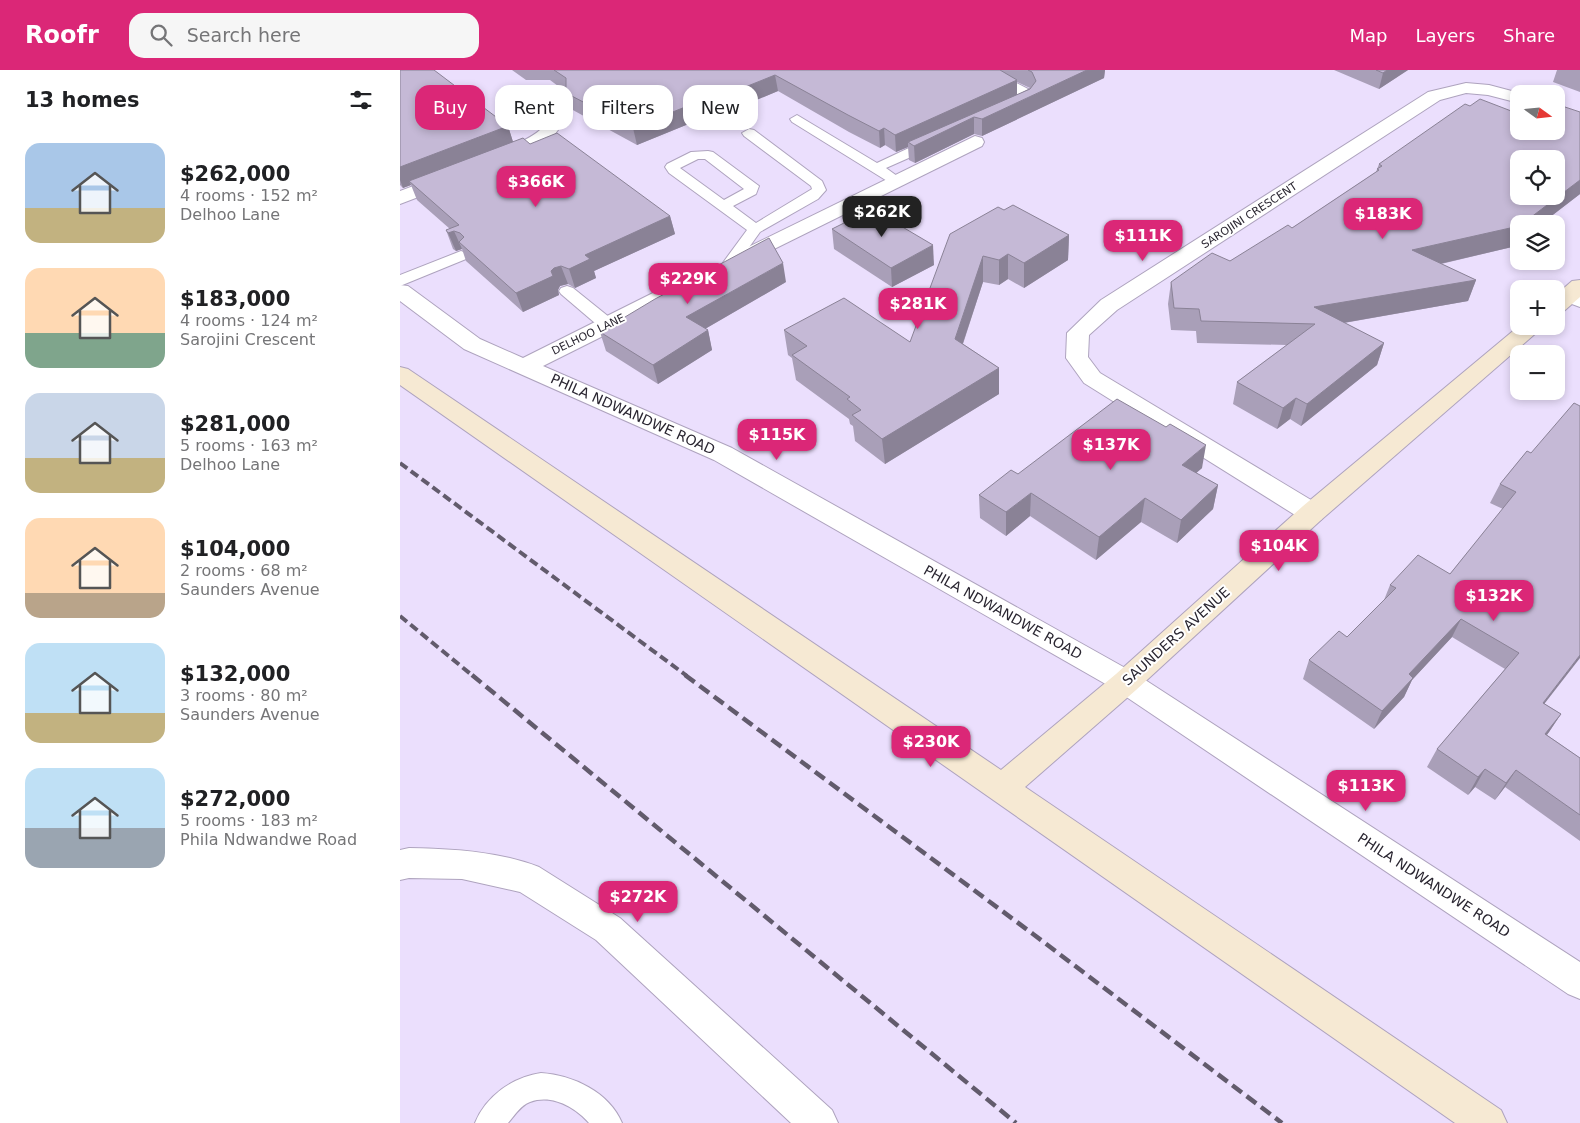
<!DOCTYPE html>
<meta charset="utf-8">
<style>
body{margin:0;font-family:"DejaVu Sans",sans-serif;background:#f6f6f6;color:#202124;height:100vh;display:flex;flex-direction:column;font-size:19px;white-space:nowrap}
*{box-sizing:border-box;margin:0}
p{font-size:16px;color:#757577}
.icon{flex:none;width:28px;height:28px;fill:none;stroke:currentColor;stroke-width:2;stroke-linecap:round;stroke-linejoin:round}
.map{position:relative;flex:1;overflow:hidden}
.drawer{display:flex;flex-direction:column;background:#fff;width:400px}
.drawer>*{flex:none}
.hud{position:absolute;left:15px;top:15px;width:475px;height:45px;display:flex;gap:10px}
.needle{width:32px;rotate:105deg}
.buttons{position:absolute;left:1110px;top:15px;display:grid;gap:10px}
.buttons a{display:grid;place-items:center;width:55px;height:55px;border-radius:10px;background:#fff;box-shadow:0 2px 8px #0003;font-size:25px}
.price{position:absolute;translate:-50% -42px;padding:0 11px;border-radius:10px;background:#db2777;color:#fff;font-size:16px;line-height:32px;filter:drop-shadow(0 1px 2px #0008)}
.price::after{content:'';position:absolute;left:50%;top:30px;width:15px;height:11px;margin-left:-8px;background:inherit;clip-path:polygon(0 0,100% 0,50% 100%)}
.price.selected{background:#222;color:#fff}
ul{padding:0;list-style:none}
li{display:flex;align-items:center;gap:15px;height:125px;padding:0 25px}
li span{display:grid;place-items:center;flex:none;width:140px;height:100px;border-radius:15px;color:#555}
li>.icon{margin-inline-start:auto}
span .icon{width:60px;height:60px;fill:#fffc;stroke-width:1}
li b{font-size:21px}
h2{display:flex;justify-content:space-between;align-items:center;height:60px;padding:0 25px;font-size:21px}
.pill{padding:0 18px;border-radius:15px;background:#fff;box-shadow:0 2px 8px #0003;font-size:18px;line-height:45px}
.pill.selected{background:#db2777;color:#fff}
header{display:flex;align-items:center;gap:30px;box-sizing:border-box;height:70px;padding:0 25px;background:#db2777;color:#fff}
header strong{font-size:24px}
nav{display:flex;gap:28px;margin-inline-start:auto;font-size:18px}
.search{width:350px;height:45px;background:#f6f6f6;display:flex;align-items:center;gap:12px;box-sizing:border-box;padding:0 18px;border-radius:15px;color:#757577;font-size:19px}
main{display:flex;flex:1;min-height:0}
.map>svg:first-child{display:block}
.lines{fill:none;stroke-linecap:round;stroke-linejoin:round}
.lane-casing{stroke:#aea3be;stroke-width:2}
.street-casing{stroke:#aea3be;stroke-width:2}
.secondary-casing{stroke:#aea3be;stroke-width:2}
.lane{fill:#fff;fill-rule:evenodd}
.street{fill:#fff;fill-rule:evenodd}
.secondary{fill:#f6e9d3;fill-rule:evenodd}
.rail-far1{stroke:#625b6c;stroke-width:4;stroke-dasharray:9 4.5;stroke-linecap:butt}
.rail{stroke:#625b6c;stroke-width:4.5;stroke-dasharray:12 6;stroke-linecap:butt}
.wall{fill:#a99fb8;fill-rule:evenodd}
.shaded-wall{fill:#8a8296}
.building{fill:#c5b9d6;stroke:#8a8296;fill-rule:evenodd}
.labels{text-anchor:middle;stroke-width:4;stroke-linejoin:round;paint-order:stroke}
.far-street-label{font-size:11px;fill:#2a2631;stroke:#fff}
.street-label{font-size:14px;fill:#2a2631;stroke:#fff}
</style>
<header>
<strong>Roofr</strong>
<div class="search"><svg class="icon" aria-label="search" viewBox="0 0 24 24"><circle cx="10" cy="10" r="6"/><path d="M15 15l6 6"/></svg>Search here</div>
<nav><a>Map</a><a>Layers</a><a>Share</a></nav>
</header>
<main>
<section class="drawer">
<h2>13 homes<svg class="icon" aria-label="filters" viewBox="0 0 24 24"><path d="M4 7h16M4 17h16"/><circle cx="9" cy="7" r="2"/><circle cx="15" cy="17" r="2"/></svg></h2>
<ul>
<li><span style="background:linear-gradient(#a9c7e8 65%,#c2b280 0)"><svg class="icon" aria-label="home" viewBox="0 0 24 24"><path d="M3 11l9-7 9 7M6 9v11h12V9"/></svg></span><div><b>$262,000</b><p>4 rooms · 152 m²</p><p>Delhoo Lane</p></div></li>
<li><span style="background:linear-gradient(#ffd9b3 65%,#7fa58c 0)"><svg class="icon" aria-label="home" viewBox="0 0 24 24"><path d="M3 11l9-7 9 7M6 9v11h12V9"/></svg></span><div><b>$183,000</b><p>4 rooms · 124 m²</p><p>Sarojini Crescent</p></div></li>
<li><span style="background:linear-gradient(#c9d6e8 65%,#c2b280 0)"><svg class="icon" aria-label="home" viewBox="0 0 24 24"><path d="M3 11l9-7 9 7M6 9v11h12V9"/></svg></span><div><b>$281,000</b><p>5 rooms · 163 m²</p><p>Delhoo Lane</p></div></li>
<li><span style="background:linear-gradient(#ffd9b3 75%,#b9a48a 0)"><svg class="icon" aria-label="home" viewBox="0 0 24 24"><path d="M3 11l9-7 9 7M6 9v11h12V9"/></svg></span><div><b>$104,000</b><p>2 rooms · 68 m²</p><p>Saunders Avenue</p></div></li>
<li><span style="background:linear-gradient(#bfe0f5 70%,#c2b280 0)"><svg class="icon" aria-label="home" viewBox="0 0 24 24"><path d="M3 11l9-7 9 7M6 9v11h12V9"/></svg></span><div><b>$132,000</b><p>3 rooms · 80 m²</p><p>Saunders Avenue</p></div></li>
<li><span style="background:linear-gradient(#bfe0f5 60%,#9aa5b1 0)"><svg class="icon" aria-label="home" viewBox="0 0 24 24"><path d="M3 11l9-7 9 7M6 9v11h12V9"/></svg></span><div><b>$272,000</b><p>5 rooms · 183 m²</p><p>Phila Ndwandwe Road</p></div></li>
</ul>
</section>
<div class="map">
<svg width="1180" height="1053" viewBox="0 0 1180 1053">
<rect width="100%" height="100%" fill="#ebdffd"/>
<g class="lines">
<defs>
<g id="lane">
<polygon points="576,0 591,0 630,20 634,27 617,40 607,40 606,37 620,26"/>
<polygon points="397,45 477,93 528,69 533,68 540,72 538,75 486,98 504,111 497,115 492,114 392,52 390,49"/>
<path d="M349,59L354,60L422,111L426,120L418,129L360,162L335,197H325L322,194L347,160L269,103L265,97L267,94L291,82L308,81L313,82L359,116L356,124L333,136L356,153L412,119L411,116L344,66L342,63ZM298,89H305L344,119L324,130L280,98Z"/>
<polygon points="61,181 66,183 69,186 66,189 0,216 0,205"/>
<polygon points="167,216 173,218 214,251 216,255 214,259 202,259 161,224 159,221 161,218"/>
<polygon points="1167,222 1180,227 1180,237 1161,230 1159,227 1161,224"/>
<path d="M141,1003C173,1005 209,1022 222,1053H189C175,1037 152,1024 130,1032C121,1035 114,1046 108,1053H75C86,1026 113,1007 141,1003Z"/>
</g>
<g id="street">
<polygon points="1066,13 1089,15 1123,24 1119,24 1119,33 1088,25 1066,23 1040,30 717,240 689,265 688,287 700,303 921,436 925,443 921,450 912,452 903,450 684,313 666,288 667,263 701,230 1028,22"/>
<polygon points="1156,36 1180,44 1180,55 1156,47"/>
<path d="M139,39L145,40L158,60C147,75 122,95 102,90L100,86C106,77 129,70 140,60L130,44L133,40Z"/>
<polygon points="575,66 582,68 584,72 582,76 346,193 339,195 332,193 329,189 332,185"/>
<polygon points="48,103 55,105 58,109 55,113 0,134 0,121"/>
<polygon points="0,215 8,216 80,269 123,288 261,219 269,218 277,219 280,224 277,229 143,296 332,378 736,604 1180,892 1180,929 1168,924 716,620 314,390 64,279 0,231"/>
<path d="M9,778C53,779 97,781 139,797L220,848L432,1040L438,1053H391L196,870L120,822L62,809L9,808L0,810V780Z"/>
</g>
<g id="secondary">
<polygon points="1180,210 1180,227 1164,241 1156,243 1156,225 1172,211"/>
<polygon points="1119,256 1144,256 921,450 736,620 625,717 1101,1040 1107,1053 1055,1053 0,315 0,297 8,299 601,700 716,604 903,436"/>
</g>
</defs>
<!-- lane casing -->
<use href="#lane" class="lane-casing"/>
<!-- street casing -->
<use href="#street" class="street-casing"/>
<!-- secondary casing -->
<use href="#secondary" class="secondary-casing"/>
<!-- lane -->
<use href="#lane" class="lane"/>
<!-- street -->
<use href="#street" class="street"/>
<!-- secondary -->
<use href="#secondary" class="secondary"/>
<!-- rail-far1 -->
<g class="rail-far1">
<polyline points="0,393 287,606"/>
<polyline points="0,546 73,606"/>
</g>
<!-- rail -->
<g class="rail">
<polyline points="72,605 616,1053"/>
<polyline points="285,605 633,864 882,1053"/>
</g>
</g>
<!-- wall -->
<g class="wall">
<polygon points="0,0 108,56 113,72 130,74 270,146 275,164 194,201 196,208 175,218 168,214 160,216 158,220 159,225 123,242 66,191 62,179 56,181 53,179 46,160 50,159 17,130 11,115 3,118 0,115"/>
<path d="M112,0H705L704,8L582,66L574,64L515,93L509,90L508,77L496,82L485,75L480,78L449,62L378,21L316,47L313,44L237,75L171,39L166,22L150,10H126ZM617,12L630,18L617,25Z"/>
<polygon points="934,0 1008,0 979,19"/>
<polygon points="1157,0 1180,0 1180,22 1153,12"/>
<polygon points="1180,42 1180,124 1141,154 1119,154 1119,171 1112,177 1041,194 1076,210 1068,231 944,253 984,273 977,295 901,356 890,349 877,359 833,334 837,312 887,275 797,273 796,261 771,260 768,234 771,212 830,191 892,158 976,102 979,94 1119,61"/>
<polygon points="604,140 669,165 668,190 624,218 608,209 599,215 583,212 563,274 599,298 599,324 485,394 455,371 453,356 450,354 449,349 396,310 392,288 388,285 384,260 510,272"/>
<polygon points="432,159 534,195 492,217 434,179"/>
<polygon points="386,212 305,259 308,260 312,280 258,314 206,281 200,262"/>
<polygon points="1127,381 1145,634 1161,644 1147,665 1180,688 1180,771 1105,717 1095,730 1075,717 1068,725 1027,697 1037,679 1105,599 1052,567 1012,610 1004,627 974,659 903,609 909,590 947,567 984,530 990,515 1050,504 1103,439 1090,433 1100,414"/>
<polygon points="802,398 796,403 818,415 813,439 777,473 741,452 696,490 630,446 606,466 580,448 579,425 618,404"/>
</g>
<!-- shaded-wall -->
<g class="shaded-wall">
<polygon points="687,0 705,0 704,8 582,66 582,49"/>
<polygon points="987,0 1008,0 979,19 983,3"/>
<polygon points="375,5 378,21 316,47 313,30"/>
<polygon points="617,10 617,27 508,72 508,77 496,82 495,65"/>
<polygon points="310,27 313,44 237,75 233,58"/>
<polygon points="574,47 574,64 515,93 514,76"/>
<polygon points="108,56 114,75 9,111 11,115 3,118 0,110 0,97"/>
<polygon points="484,58 485,75 480,78 479,61"/>
<polygon points="1180,110 1180,124 1141,154 1122,154"/>
<polygon points="270,146 275,164 194,201 196,208 175,218 169,199 185,185"/>
<polygon points="1119,156 1119,171 1112,177 1005,202 1012,180"/>
<polygon points="54,161 62,179 56,181 48,163"/>
<polygon points="669,165 668,190 624,218 624,193"/>
<polygon points="533,175 534,195 492,217 491,198"/>
<polygon points="608,184 608,209 599,215 599,190"/>
<polygon points="583,186 583,212 556,294 555,269"/>
<polygon points="383,193 386,212 291,267 286,247"/>
<polygon points="161,196 168,214 160,216 158,220 159,225 123,242 116,223 151,201 154,198"/>
<polygon points="1076,210 1068,231 914,258 914,237"/>
<polygon points="308,260 312,280 258,314 253,295"/>
<polygon points="984,273 977,295 901,356 907,334"/>
<polygon points="599,298 599,324 485,394 482,369"/>
<polygon points="896,328 890,349 877,359 883,338"/>
<polygon points="806,375 802,398 778,419 782,395"/>
<polygon points="818,415 813,439 777,473 781,450"/>
<polygon points="631,423 630,446 606,466 606,442"/>
<polygon points="745,428 741,452 696,490 699,467"/>
<polygon points="1061,549 1052,567 1012,610 1004,627 974,659 982,641 1009,604"/>
<polygon points="1180,585 1180,588 1131,651 1143,633"/>
<polygon points="1161,644 1149,662 1133,682 1145,664"/>
<polygon points="1085,699 1075,717 1068,725 1078,707"/>
<polygon points="1116,700 1105,717 1095,730 1106,713"/>
</g>
<!-- building -->
<g class="building">
<polygon points="0,0 34,0 108,56 0,97"/>
<polygon points="154,0 600,0 617,10 495,65 484,58 479,61 448,45 375,5 313,30 310,27 233,58 166,23 166,8"/>
<polygon points="628,0 687,0 582,49 574,47 514,76 508,72 630,19 636,11 632,2"/>
<polygon points="976,0 987,0 983,3"/>
<path d="M1080,29L1119,44V61H1156V43L1165,37L1180,42V110L1122,154H1119V156L1012,180L1076,210L914,237L984,273L907,334L896,328L883,338L837,312L915,254L801,251L799,239L774,238L771,212L812,183L830,191L888,155L892,158L979,100L977,99L982,96L979,94L1065,34L1070,36ZM1119,89H1156V126H1119Z"/>
<polygon points="157,63 270,146 185,185 190,189 169,199 161,196 154,198 151,201 153,206 116,223 59,172 64,167 60,163 54,161 48,163 46,160 59,155 9,111 123,68 130,74"/>
<polygon points="613,135 669,165 624,193 608,184 599,190 583,186 555,269 599,298 482,369 452,345 461,340 447,329 450,327 392,285 407,276 384,260 444,228 510,272 550,164 598,137 604,140"/>
<polygon points="472,139 533,175 491,198 432,159"/>
<polygon points="369,168 383,193 286,247 308,260 253,295 200,262 255,229"/>
<polygon points="717,329 766,357 770,354 806,375 782,395 818,415 781,450 745,428 699,467 631,423 606,442 579,425 611,400 618,404"/>
<polygon points="1174,333 1180,336 1180,585 1143,633 1161,644 1145,664 1180,688 1180,745 1116,700 1106,713 1085,699 1078,707 1037,679 1119,583 1061,549 1009,604 1013,608 982,641 909,590 939,561 947,567 996,518 990,515 1018,485 1050,504 1116,422 1100,414 1127,381 1131,383"/>
</g>
<g class="labels">
<!-- far-street labels -->
<g class="far-street-label">
<text transform="translate(849 145) rotate(-33)" y="4">SAROJINI CRESCENT</text>
<text transform="translate(188 264) rotate(-26)" y="4">DELHOO LANE</text>
</g>
<!-- street labels -->
<g class="street-label">
<text transform="translate(233 344) rotate(24)" y="5">PHILA NDWANDWE ROAD</text>
<text transform="translate(603 542) rotate(29)" y="5">PHILA NDWANDWE ROAD</text>
<text transform="translate(776 566) rotate(-42)" y="5">SAUNDERS AVENUE</text>
<text transform="translate(1034 815) rotate(33)" y="5">PHILA NDWANDWE ROAD</text>
</g>
</g>
</svg>
<div class="buttons">
<a><svg class="needle" viewBox="-14 -14 28 28"><path d="M0-13l5 13h-10z" fill="#e53935"/><path d="M0 13l5-13h-10z" fill="#757577"/></svg></a>
<a><svg class="icon" aria-label="locate" viewBox="0 0 24 24"><circle cx="12" cy="12" r="6"/><path d="M12 2v4M12 18v4M2 12h4M18 12h4"/></svg></a>
<a><svg class="icon" aria-label="layers" viewBox="0 0 24 24"><path d="M12 4l9 5-9 5-9-5zM3 14l9 5 9-5"/></svg></a>
<a>+</a>
<a>−</a>
</div>
<b class="price" style="left:136px;top:138px">$366K</b>
<b class="price selected" style="left:482px;top:168px">$262K</b>
<b class="price" style="left:983px;top:170px">$183K</b>
<b class="price" style="left:743px;top:192px">$111K</b>
<b class="price" style="left:288px;top:235px">$229K</b>
<b class="price" style="left:518px;top:260px">$281K</b>
<b class="price" style="left:377px;top:391px">$115K</b>
<b class="price" style="left:711px;top:401px">$137K</b>
<b class="price" style="left:879px;top:502px">$104K</b>
<b class="price" style="left:1094px;top:552px">$132K</b>
<b class="price" style="left:531px;top:698px">$230K</b>
<b class="price" style="left:966px;top:742px">$113K</b>
<b class="price" style="left:238px;top:853px">$272K</b>
<div class="hud">
<a class="pill selected">Buy</a>
<a class="pill">Rent</a>
<a class="pill">Filters</a>
<a class="pill">New</a>
</div>
</div>
</main>
